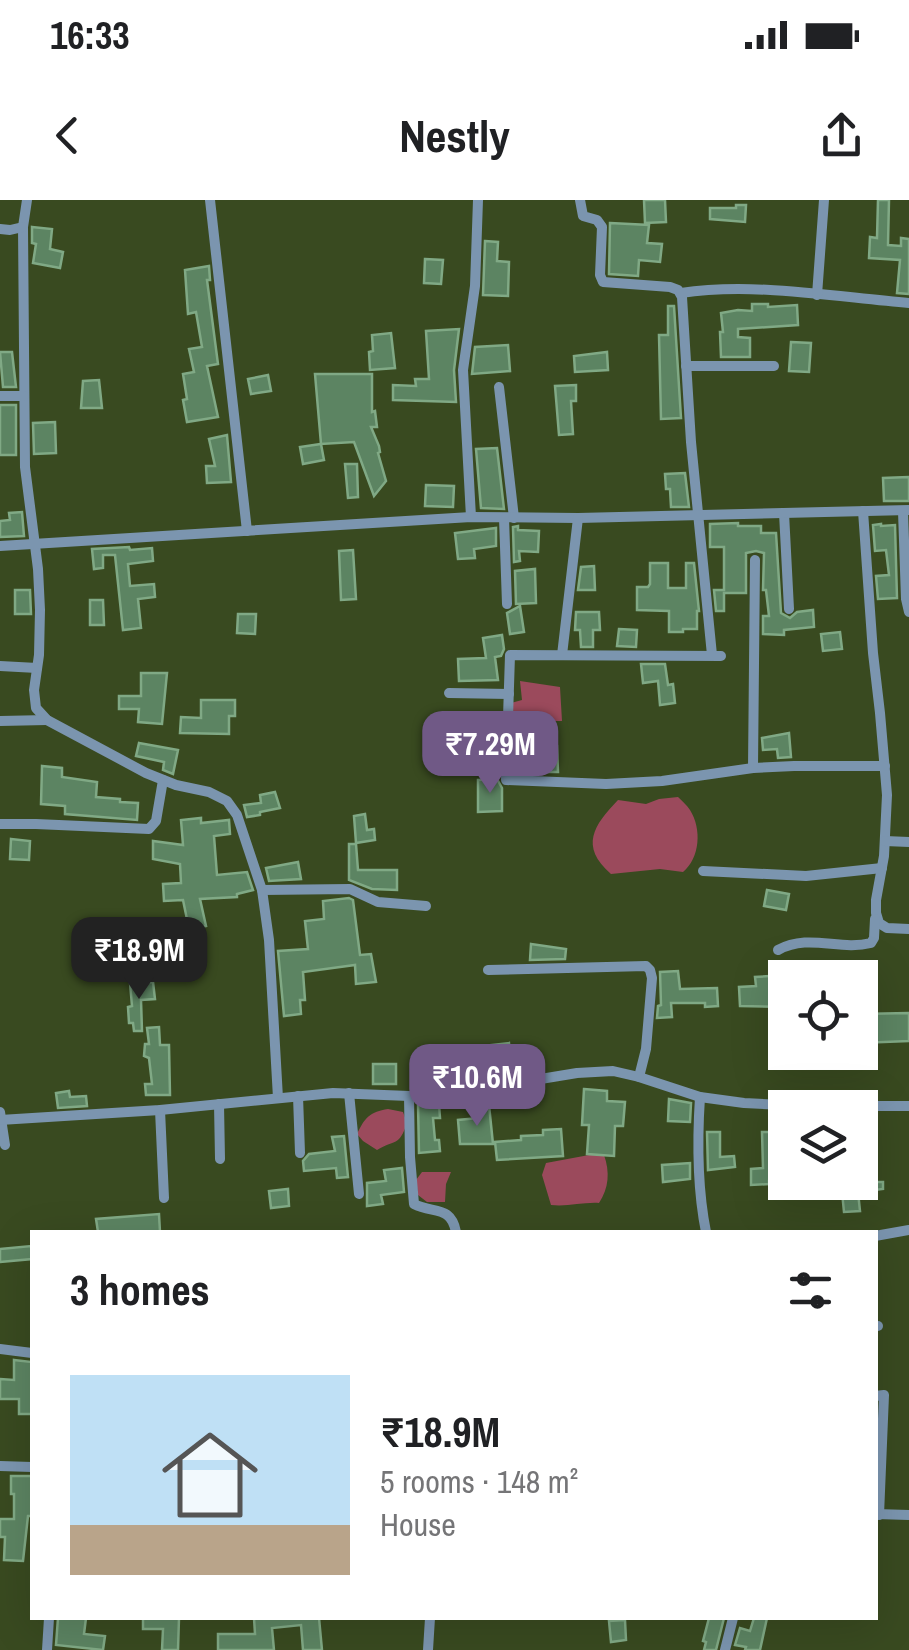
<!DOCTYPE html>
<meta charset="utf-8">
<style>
body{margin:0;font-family:"Archivo Narrow",sans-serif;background:#f2f2f2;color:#202124;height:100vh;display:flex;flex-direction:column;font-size:38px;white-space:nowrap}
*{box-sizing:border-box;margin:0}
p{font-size:32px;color:#757577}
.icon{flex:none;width:55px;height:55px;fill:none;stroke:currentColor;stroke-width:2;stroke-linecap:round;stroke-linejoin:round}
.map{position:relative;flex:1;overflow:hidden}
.panel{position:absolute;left:30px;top:1030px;width:848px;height:390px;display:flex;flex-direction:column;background:#fff;border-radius:0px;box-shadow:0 10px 40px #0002}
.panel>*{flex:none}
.controls{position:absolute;left:768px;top:760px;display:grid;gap:20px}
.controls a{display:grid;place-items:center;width:110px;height:110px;border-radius:0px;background:#fff;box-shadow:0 10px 40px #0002;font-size:50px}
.price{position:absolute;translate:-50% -85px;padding:0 22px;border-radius:20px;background:#705986;color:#fff;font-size:32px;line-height:65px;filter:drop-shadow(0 2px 5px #0008)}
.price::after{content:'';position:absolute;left:50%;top:60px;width:30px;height:22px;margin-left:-15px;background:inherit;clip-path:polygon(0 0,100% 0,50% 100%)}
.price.selected{background:#222;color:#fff}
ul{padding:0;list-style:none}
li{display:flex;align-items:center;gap:30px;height:250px;padding:0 40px}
li span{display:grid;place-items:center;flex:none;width:280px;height:200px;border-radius:0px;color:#555}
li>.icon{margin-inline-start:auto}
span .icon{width:120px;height:120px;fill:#fffc;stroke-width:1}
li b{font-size:42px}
h2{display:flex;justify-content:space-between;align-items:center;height:120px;padding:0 40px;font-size:42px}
.status{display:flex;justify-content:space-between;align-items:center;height:70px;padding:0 50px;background:#fff;direction:ltr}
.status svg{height:28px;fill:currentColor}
header{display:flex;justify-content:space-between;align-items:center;height:130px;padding:0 40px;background:#fff;font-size:45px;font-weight:700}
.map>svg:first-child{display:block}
.water{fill:#9b4a5c}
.building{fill:#5c8462;stroke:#80a985;stroke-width:2.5}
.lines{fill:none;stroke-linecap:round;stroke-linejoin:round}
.street{stroke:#7b95af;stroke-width:10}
</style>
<div class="status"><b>16:33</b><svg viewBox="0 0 49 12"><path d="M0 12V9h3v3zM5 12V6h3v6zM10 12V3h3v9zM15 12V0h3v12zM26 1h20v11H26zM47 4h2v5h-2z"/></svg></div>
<header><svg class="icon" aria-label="back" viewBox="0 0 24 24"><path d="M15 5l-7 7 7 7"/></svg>Nestly<svg class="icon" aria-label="share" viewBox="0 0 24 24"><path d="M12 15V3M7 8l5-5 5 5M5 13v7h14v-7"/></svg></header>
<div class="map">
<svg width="909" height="1450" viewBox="0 0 909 1450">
<rect width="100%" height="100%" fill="#394a20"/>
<!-- water -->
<g class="water">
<polygon points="520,481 560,487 562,521 511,521 511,503 522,500"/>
<path d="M678,597C682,601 687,605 690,610C702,629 700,658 683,672L660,669L611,674C579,646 594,625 618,600L646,604L659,599Z"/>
<path d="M388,909L403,912L407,923C399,947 395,939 377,950L363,941L357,934C365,917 370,912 388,909Z"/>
<path d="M589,955H604C610,972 609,988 599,1003C583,1002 567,1007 551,1005L542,975L546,963Z"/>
<polygon points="422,972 451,972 446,984 445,1002 427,1002 418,995 416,980"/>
</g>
<!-- building -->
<g class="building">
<polygon points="644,0 665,0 666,22 645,23"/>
<polygon points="878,0 889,0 888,45 901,46 901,38 909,39 909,94 897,93 900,60 869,58 870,37 877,38"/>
<polygon points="736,5 746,5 745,22 710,19 710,8 736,8"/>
<polygon points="610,23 649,25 647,43 662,44 660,62 639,60 638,76 609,74"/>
<polygon points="32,27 52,29 50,49 63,52 60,68 33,63 36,44 32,43"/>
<polygon points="485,41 498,42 497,61 509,62 508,96 483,95"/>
<polygon points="425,59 443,60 441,84 424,83"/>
<polygon points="209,66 210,80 207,80 218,164 207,166 218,217 187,222 183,200 187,199 183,174 194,172 189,149 202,147 196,112 188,114 185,70"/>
<polygon points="752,104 768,104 768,107 797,105 798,125 738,129 738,137 750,138 750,157 721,157 720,132 723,132 721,113 738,110 752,111"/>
<polygon points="668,106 674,106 681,218 661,219 659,135 668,135"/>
<polygon points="459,129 454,170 456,202 393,200 393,185 416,186 415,179 429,179 426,131"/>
<polygon points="391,133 395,168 370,170 369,152 373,151 372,135"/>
<polygon points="791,142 811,143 809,172 789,171"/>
<polygon points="508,145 510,171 472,174 475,147"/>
<polygon points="0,152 12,152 16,187 3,187"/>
<polygon points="607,152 608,170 575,172 574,156"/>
<polygon points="315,174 372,174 372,212 375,211 377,227 371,227 379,246 380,252 378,253 386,281 374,296 354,242 321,244"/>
<polygon points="268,175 271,191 251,194 248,179"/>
<polygon points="99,180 102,208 81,208 83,181"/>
<polygon points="576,185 576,201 571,201 573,234 559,235 555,186"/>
<rect x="0" y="205" width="16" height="50"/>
<polygon points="55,222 56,253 34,254 33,223"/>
<polygon points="227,235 231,282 207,283 206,266 215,266 209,239"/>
<polygon points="321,244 324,260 303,264 300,247"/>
<polygon points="497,248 504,309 481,308 476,249"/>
<polygon points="345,264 357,264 358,297 348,298"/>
<polygon points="685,273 689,307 671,307 670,289 666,289 665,274"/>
<polygon points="909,277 909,301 884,301 883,278"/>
<polygon points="426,285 454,286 453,307 425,306"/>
<polygon points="22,312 24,336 0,337 0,321 10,320 9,313"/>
<polygon points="738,323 738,326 761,326 761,333 776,333 781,413 790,418 797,412 813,410 814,427 784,430 784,435 763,434 763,416 769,416 766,390 763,390 764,353 756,351 746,353 746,393 724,393 724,411 716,411 714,390 724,390 724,347 710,347 710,324"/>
<polygon points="881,324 881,326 895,325 897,398 878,399 876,376 889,375 886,350 875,351 873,325"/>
<polygon points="518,326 518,330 539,331 538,352 519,351 520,361 514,362 513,327"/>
<polygon points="496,328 496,346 474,349 475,358 458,359 455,333"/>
<polygon points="129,347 130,350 152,348 153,361 128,364 130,386 154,384 155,397 138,399 141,428 123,430 115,355 103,355 103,368 94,369 92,349"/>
<polygon points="353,350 356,399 341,400 339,351"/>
<polygon points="650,363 668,363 668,388 686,388 686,363 694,363 699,411 697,411 697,429 683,429 683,432 669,432 669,411 637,410 637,387 648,387 650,384"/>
<polygon points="594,366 595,390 578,390 581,367"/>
<polygon points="535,369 536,403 516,404 515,371"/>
<polygon points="15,390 30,390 31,414 15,414"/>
<polygon points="90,400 103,400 104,425 90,425"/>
<polygon points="520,406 524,432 510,434 507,413"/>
<polygon points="576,412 599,412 600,430 593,430 593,447 581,447 580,430 575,430"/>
<polygon points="238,414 256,414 255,434 237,433"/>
<polygon points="619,429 637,430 636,447 617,446"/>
<polygon points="840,432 842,449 823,451 821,434"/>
<polygon points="502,435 504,449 501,456 495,457 498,480 459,481 458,459 486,458 483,438"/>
<polygon points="641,464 665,464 668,485 673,484 675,503 660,505 658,481 643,483"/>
<polygon points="141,473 167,473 162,524 138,522 139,509 119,509 119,496 141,496"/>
<polygon points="201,500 235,500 235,516 229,516 229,534 180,533 181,517 201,518"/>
<polygon points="789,533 791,557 778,558 777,549 763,550 762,538"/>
<polygon points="139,543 178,550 173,574 163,570 164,562 136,556"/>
<polygon points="557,546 558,572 535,572 535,547"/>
<polygon points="42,566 62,568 62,577 97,582 96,597 120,599 120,602 138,603 137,620 65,614 65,606 41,604"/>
<polygon points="497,579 502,588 502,611 478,612 478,580"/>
<polygon points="275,592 280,608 260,612 260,615 247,617 244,605 261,603 260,595"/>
<polygon points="365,614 367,630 374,629 375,640 356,643 354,616"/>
<polygon points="201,618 201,623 229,620 230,634 214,636 217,675 247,672 253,690 237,694 237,697 200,699 206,726 189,729 183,700 164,701 163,684 181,683 180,664 153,659 153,641 183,645 181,620"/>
<polygon points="11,639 30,641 29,660 10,659"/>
<polygon points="349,644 356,644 358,670 397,670 397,690 372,689 349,680"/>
<polygon points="298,662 301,679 269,681 266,668"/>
<polygon points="767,690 789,694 786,710 764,706"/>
<polygon points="349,698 353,700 360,755 371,754 376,782 356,784 355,765 303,772 305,800 300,800 301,814 284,816 278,751 308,749 305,721 324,719 323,701"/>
<polygon points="531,744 566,749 565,759 530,760"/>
<polygon points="678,771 680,789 717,788 718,806 705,807 705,803 671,803 672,817 657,818 658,806 661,805 660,772"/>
<polygon points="770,776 783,776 784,807 740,806 739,787 756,786 755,777"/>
<polygon points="153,782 155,799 141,800 142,831 134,831 133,823 129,823 128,807 132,806 130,783"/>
<polygon points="909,813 909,841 860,843 860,814"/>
<polygon points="159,827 160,845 169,845 170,895 146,895 145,884 152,884 149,858 144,856 145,844 149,844 147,828"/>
<polygon points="509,843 512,875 467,879 466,863 493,861 491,845"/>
<rect x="373" y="864" width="23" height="20"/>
<polygon points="584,889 607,891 607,901 625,902 623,926 615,926 614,956 587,954 589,925 582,925"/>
<polygon points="69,891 70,897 86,896 87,906 58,908 56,893"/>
<polygon points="669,899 691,903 690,922 668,921"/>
<polygon points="418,904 439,904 440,918 433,918 435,940 439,940 440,951 419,953"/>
<polygon points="489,905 493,944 460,944 458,920 479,918 477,907"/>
<polygon points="561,929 563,956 497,960 495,942 521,940 521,936 543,935 543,930"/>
<polygon points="707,932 720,932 720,957 734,956 735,967 708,970"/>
<polygon points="762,932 774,932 775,951 785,950 785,980 769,981 769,984 751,985 751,969 763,968"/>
<polygon points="344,936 348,977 337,978 336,968 304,971 303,961 309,954 335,951 332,937"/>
<polygon points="690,963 690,979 663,982 662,965"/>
<polygon points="402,968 404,992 381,995 383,1004 367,1006 367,983 386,981 384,970"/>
<polygon points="874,980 875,982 883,982 883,989 858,992 860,1011 844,1012 841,982"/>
<polygon points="288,989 289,1006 271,1008 269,991"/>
<polygon points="159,1014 160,1032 98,1032 96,1019"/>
<polygon points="31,1046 32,1059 0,1062 0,1049"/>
<polygon points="14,1160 32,1162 32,1214 19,1214 19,1199 0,1199 0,1179 14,1180"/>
<polygon points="11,1276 32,1276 32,1316 28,1316 23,1361 4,1360 5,1337 0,1337 0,1319 14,1319 14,1294 11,1294"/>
<polygon points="58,1418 86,1418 84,1434 105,1436 103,1450 56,1445"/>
<polygon points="143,1418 179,1418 178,1450 162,1450 163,1429 143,1429"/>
<polygon points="254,1418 319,1418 322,1450 303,1450 301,1425 272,1428 274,1450 218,1450 218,1434 255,1434"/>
<polygon points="709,1418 724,1418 716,1450 704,1450 706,1442 703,1441"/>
<polygon points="754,1418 767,1418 760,1450 745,1450 746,1447 735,1445 740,1428 750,1431"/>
<polygon points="625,1420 626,1440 611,1442 609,1421"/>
</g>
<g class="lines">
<!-- street -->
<g class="street">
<polyline points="27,0 23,27 25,267 38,369 40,410 39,455 34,490 36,508 47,520 146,573 176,585 209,592 227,601 237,615 262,690 269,740 278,898"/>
<polyline points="210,0 247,331"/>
<polyline points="580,0 583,16 597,20 602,27 600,75 603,82 670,87 678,90 682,97 691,242 712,455"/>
<polyline points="0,29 10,30 23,27"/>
<path d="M681,93C753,82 836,97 909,103"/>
<polyline points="817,95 824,0"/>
<polyline points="686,166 774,166"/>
<polyline points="499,187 514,318"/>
<polyline points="0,196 24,196"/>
<polyline points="863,311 873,453 880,513 887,595 884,656 876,700 876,713 879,723 887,728 909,729"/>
<polyline points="903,311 906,399 909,412"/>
<polyline points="784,313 789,409"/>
<polyline points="471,317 463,170 475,86 478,0"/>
<polyline points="504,318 507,404"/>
<polyline points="0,346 471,317 578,318 909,310"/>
<polyline points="562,455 578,318"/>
<polyline points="721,456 510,455 506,580 606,584 662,581 753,568 794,566 885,566"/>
<polyline points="0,466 37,468"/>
<polyline points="449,493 509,494"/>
<polyline points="0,521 47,520"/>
<polyline points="753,568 755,360"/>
<polyline points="0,624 36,624 149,629 156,621 163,580"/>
<polyline points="885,641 909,642"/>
<polyline points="703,671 806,676 882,668"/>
<polyline points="262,690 350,689 378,702 426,706"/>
<path d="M778,750C809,733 839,751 871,743L874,738L875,719"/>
<polyline points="488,770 646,766 650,770 652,778 646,849 639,877"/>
<polyline points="349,893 359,994"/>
<polyline points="298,896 300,953"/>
<path d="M409,896L410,957L414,1004C433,1014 451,1005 456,1032"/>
<path d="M700,897C697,943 697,987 706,1032"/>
<polyline points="219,904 220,959"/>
<polyline points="160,910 164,998"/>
<polyline points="0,912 5,945"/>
<polyline points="0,920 160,910 333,893 409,896 450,894 577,873 613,871 639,877 700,897 744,903 801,906 909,906"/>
<polyline points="875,1036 909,1030"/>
<polyline points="875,1126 878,1126"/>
<polyline points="0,1149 32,1153"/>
<polyline points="875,1196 884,1195 879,1315"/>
<polyline points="0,1266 32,1267"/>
<polyline points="876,1314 909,1315"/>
<polyline points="47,1450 49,1418"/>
<polyline points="428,1450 430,1418"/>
<polyline points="725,1450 733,1418"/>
</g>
</g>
</svg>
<div class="controls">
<a><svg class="icon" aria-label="locate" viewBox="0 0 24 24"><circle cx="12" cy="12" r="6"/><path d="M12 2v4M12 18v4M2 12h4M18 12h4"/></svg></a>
<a><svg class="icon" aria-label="layers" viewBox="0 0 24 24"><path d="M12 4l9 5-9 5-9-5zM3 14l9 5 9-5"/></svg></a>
</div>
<b class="price" style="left:490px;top:596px">₹7.29M</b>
<b class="price selected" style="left:139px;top:802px">₹18.9M</b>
<b class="price" style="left:477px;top:929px">₹10.6M</b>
<section class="panel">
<h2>3 homes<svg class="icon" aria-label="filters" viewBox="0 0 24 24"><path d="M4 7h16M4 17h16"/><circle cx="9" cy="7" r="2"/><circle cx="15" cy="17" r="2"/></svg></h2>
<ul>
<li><span style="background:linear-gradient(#bfe0f5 75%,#b9a48a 0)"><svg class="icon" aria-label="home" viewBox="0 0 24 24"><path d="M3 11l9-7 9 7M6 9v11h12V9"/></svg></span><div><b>₹18.9M</b><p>5 rooms · 148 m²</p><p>House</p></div></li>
</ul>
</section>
</div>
